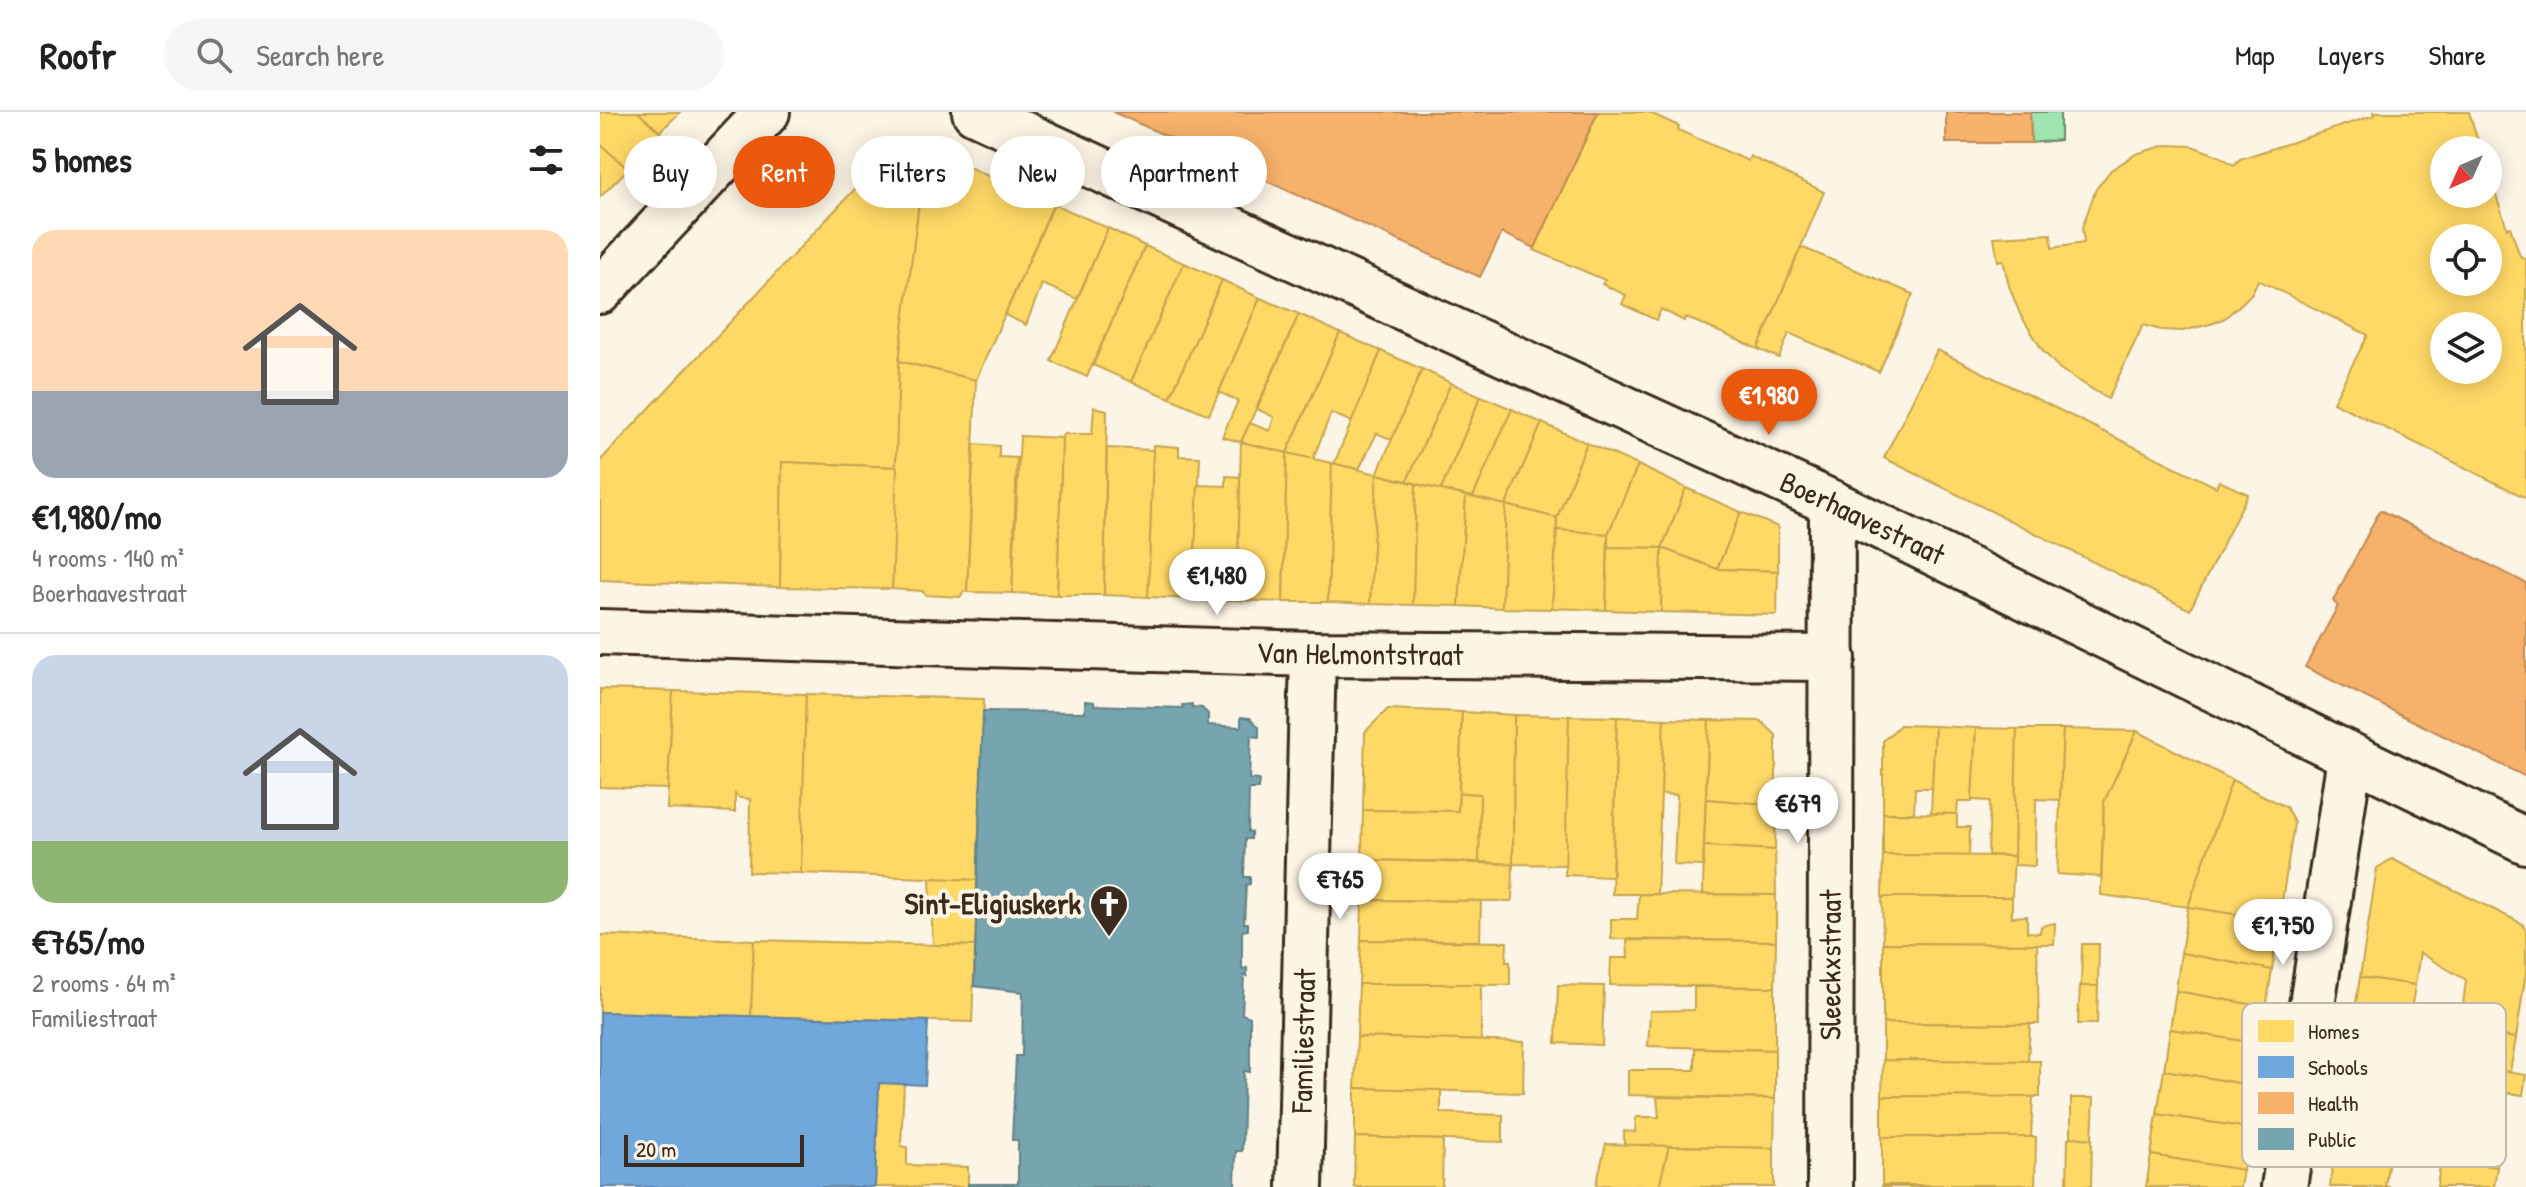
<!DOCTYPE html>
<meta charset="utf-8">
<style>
body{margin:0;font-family:"Patrick Hand",sans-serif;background:#f6f6f6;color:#222;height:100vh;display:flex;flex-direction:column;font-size:30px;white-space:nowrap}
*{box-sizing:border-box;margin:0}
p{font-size:26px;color:#767676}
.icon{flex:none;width:44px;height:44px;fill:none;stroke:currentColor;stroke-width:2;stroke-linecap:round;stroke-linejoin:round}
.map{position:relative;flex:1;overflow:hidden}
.sheet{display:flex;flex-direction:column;background:#fff;width:600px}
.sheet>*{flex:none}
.top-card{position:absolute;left:24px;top:24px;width:760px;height:72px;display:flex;gap:16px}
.needle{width:52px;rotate:225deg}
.buttons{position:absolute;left:1830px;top:24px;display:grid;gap:16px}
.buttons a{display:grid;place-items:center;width:72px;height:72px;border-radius:50%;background:#fff;box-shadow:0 4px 20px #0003;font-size:40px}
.scale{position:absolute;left:24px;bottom:20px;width:180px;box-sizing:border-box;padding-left:8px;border:4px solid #3b2a1e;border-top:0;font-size:22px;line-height:28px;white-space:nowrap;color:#3b2a1e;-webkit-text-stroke:6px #fcf5e5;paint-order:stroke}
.price{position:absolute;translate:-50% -68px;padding:0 18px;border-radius:28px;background:#fff;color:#222;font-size:26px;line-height:52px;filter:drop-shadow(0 2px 4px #0008)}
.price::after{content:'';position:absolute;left:50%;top:48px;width:24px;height:18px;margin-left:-12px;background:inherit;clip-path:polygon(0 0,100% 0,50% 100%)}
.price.active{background:#ea580c;color:#fff}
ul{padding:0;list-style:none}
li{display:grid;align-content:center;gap:16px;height:424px;padding:0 32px}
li+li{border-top:2px solid #e0e0e0}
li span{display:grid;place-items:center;height:248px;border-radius:24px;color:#555}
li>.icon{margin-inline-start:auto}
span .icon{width:144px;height:144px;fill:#fffc;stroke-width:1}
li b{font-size:34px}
h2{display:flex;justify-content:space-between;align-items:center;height:96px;padding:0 32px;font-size:34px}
.pill{padding:0 28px;border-radius:36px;background:#fff;box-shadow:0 4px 20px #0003;font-size:28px;line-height:72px}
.pill.active{background:#ea580c;color:#fff}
header{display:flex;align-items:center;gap:48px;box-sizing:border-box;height:112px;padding:0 40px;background:#fff;border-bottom:2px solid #e0e0e0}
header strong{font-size:38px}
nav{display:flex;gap:44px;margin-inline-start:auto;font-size:28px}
.search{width:560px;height:72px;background:#f6f6f6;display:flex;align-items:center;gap:20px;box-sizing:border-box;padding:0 28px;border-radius:44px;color:#767676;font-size:30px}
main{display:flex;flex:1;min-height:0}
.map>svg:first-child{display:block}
.green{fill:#9ee5b2;stroke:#6c8868;stroke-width:2}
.homes{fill:#ffd966;stroke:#c4a450;stroke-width:2;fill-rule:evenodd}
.schools{fill:#6fa8dc;stroke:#5f82a3;stroke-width:2}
.health{fill:#f6b26b;stroke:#be8954;stroke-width:2}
.public{fill:#76a5af;stroke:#648084;stroke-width:2}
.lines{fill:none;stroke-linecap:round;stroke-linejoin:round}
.minor-casing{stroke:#3b2a1e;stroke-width:50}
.minor{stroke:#fcf5e5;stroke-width:44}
.labels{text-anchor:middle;stroke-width:8;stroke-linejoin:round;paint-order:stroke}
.street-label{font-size:30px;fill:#3b2a1e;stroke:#fcf5e5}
.poi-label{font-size:30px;font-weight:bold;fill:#3b2a1e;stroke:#fcf5e5;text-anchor:end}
.key{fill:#fcf5e5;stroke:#c2b8a9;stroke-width:2}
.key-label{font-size:22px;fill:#3b2a1e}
</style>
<header>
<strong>Roofr</strong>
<div class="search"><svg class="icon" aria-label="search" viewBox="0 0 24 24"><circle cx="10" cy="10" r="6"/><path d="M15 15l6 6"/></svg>Search here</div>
<nav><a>Map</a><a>Layers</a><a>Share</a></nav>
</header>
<main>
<section class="sheet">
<h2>5 homes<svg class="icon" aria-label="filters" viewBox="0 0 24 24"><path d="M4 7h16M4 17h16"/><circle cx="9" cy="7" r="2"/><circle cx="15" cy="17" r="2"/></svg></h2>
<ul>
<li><span style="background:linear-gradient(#ffd9b3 65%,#9aa5b1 0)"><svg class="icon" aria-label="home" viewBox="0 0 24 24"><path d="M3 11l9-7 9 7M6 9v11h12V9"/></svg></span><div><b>€1,980/mo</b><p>4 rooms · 140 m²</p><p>Boerhaavestraat</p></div></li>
<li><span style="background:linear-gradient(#c9d6e8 75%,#8fb573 0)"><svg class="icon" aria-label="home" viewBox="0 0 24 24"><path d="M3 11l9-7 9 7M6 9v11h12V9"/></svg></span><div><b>€765/mo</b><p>2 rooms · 64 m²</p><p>Familiestraat</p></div></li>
</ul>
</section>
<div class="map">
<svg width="1926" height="1075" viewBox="0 0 1926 1075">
<rect width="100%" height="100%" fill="#fcf5e5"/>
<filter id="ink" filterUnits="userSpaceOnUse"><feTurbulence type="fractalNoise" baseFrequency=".0125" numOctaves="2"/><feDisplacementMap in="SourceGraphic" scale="16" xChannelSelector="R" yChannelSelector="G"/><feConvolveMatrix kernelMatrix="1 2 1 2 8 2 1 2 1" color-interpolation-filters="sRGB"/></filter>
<g filter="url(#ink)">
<!-- green -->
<polygon class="green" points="1430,0 1460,0 1460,28 1431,31"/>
<!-- homes -->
<g class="homes">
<polygon points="0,0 38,0 60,20 28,57 0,32"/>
<polygon points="38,0 80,0 60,20"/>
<polygon points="998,0 1048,0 1079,14 1078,18 1148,49 1150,44 1224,80 1158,237 1085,205 1084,209 1061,197 1056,208 1041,201 1022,192 1026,183 1002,172 1005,168 934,138"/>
<path d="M1774,0H1869L1881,38H1844V82H1888V59L1907,116L1910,115L1920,144L1926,147V386L1733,290L1768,223L1658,168L1652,181L1641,192L1625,206L1614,211L1583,219L1561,218L1543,213L1508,287L1460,257L1443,239L1420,202L1409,174L1403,148L1398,149L1394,125L1451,122L1452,136L1484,131L1482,116L1496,77L1511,58L1536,42L1566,33L1592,34L1619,44L1634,53L1640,47L1775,3ZM1844,126H1888V170H1844ZM1844,214H1888V258H1844Z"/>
<polygon points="0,32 28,57 0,85"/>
<polygon points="326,36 299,249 297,355 182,350 180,475 0,468 0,349 284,46"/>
<polygon points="326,36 453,93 376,268 299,249"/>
<polygon points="454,92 508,116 477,187 442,172 426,213 405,203"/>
<polygon points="508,116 545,134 487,265 451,249"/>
<polygon points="545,134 584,151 531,270 493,253"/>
<polygon points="1201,135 1313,182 1279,260 1189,221 1179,246 1158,237"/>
<polygon points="584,151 622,168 570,286 531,270"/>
<polygon points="622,168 660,186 609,303 570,286"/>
<polygon points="660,186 699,202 641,330 622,325 638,289 619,280"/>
<polygon points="699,202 740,221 687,341 641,330 650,311 670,319 674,305 657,297"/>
<polygon points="740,221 781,239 752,310 731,301 713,347 687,341"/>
<polygon points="1337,238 1616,375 1619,369 1648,382 1590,498 1284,346"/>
<polygon points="781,239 822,257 792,328 777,321 759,357 734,352"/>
<polygon points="299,249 376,268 367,480 364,479 360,485 326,483 322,479 292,477"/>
<polygon points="822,257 851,271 807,369 777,362"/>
<polygon points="851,271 881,284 841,378 807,369"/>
<polygon points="881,284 912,297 873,385 841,378"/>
<polygon points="494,295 507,298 504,483 457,483 462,326 463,322 492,322"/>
<polygon points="912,297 942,311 906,393 873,385"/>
<polygon points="942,311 987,331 957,406 906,393"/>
<polygon points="420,324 462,326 457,483 412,481"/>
<polygon points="641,330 687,341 683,490 637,488"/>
<polygon points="987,331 1038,353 1008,422 957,418 957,406"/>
<polygon points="374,332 399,334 399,345 417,346 412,481 367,480"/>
<polygon points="553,333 579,335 579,344 600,345 593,487 548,485"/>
<polygon points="507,336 553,338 548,485 504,483"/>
<polygon points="687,341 732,351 728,490 683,490"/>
<polygon points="182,350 297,355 292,477 180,475"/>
<polygon points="732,351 777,362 770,492 728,490"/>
<polygon points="1038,353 1086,376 1062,436 1008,435 1008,422"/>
<polygon points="777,362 816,372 813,493 770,492"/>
<polygon points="626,364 640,365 637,488 593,487 598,373 626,374"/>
<polygon points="816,372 866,384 859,494 813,493"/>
<polygon points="1086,376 1141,400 1117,457 1062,436"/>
<polygon points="866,384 906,393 902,496 859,494"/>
<polygon points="906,393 957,406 952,496 950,497 902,496"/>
<polygon points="1141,400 1178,415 1178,459 1117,457"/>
<polygon points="957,418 1008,422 1006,498 952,496"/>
<polygon points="1008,435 1062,436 1061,500 1006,498"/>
<polygon points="1062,436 1117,457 1178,459 1177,503 1061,500"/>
<polygon points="0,577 73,579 68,677 0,675"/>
<polygon points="73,579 206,582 201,761 149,760 150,687 140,686 135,682 135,700 67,697"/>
<polygon points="206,582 384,587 377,768 201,761"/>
<polygon points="788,597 862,600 858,699 763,698 765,620"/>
<polygon points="862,600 914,603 913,752 879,750 880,682 859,681"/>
<polygon points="914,603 969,604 966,753 913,752"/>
<polygon points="969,604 1017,605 1012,765 965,763"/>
<polygon points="1017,605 1064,607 1057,782 1012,782"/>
<polygon points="1064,607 1109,608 1103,754 1074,753 1077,683 1061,682"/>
<polygon points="1109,608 1161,609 1176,623 1176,693 1106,687"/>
<polygon points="1300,613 1335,614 1332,676 1315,676 1314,701 1283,701 1283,629"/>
<polygon points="1335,614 1376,616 1372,690 1358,690 1357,702 1331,701"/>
<polygon points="1376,616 1417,617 1414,744 1388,743 1390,689 1372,688"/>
<polygon points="1417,617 1463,617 1460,688 1436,687 1435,754 1414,753"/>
<polygon points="1463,617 1537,619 1504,690 1501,765 1457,762"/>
<polygon points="1537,619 1632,668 1588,795 1501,783 1504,690"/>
<polygon points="1632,668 1686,695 1694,711 1679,809 1588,795"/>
<polygon points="859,681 880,682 879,750 762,748 763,698 858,699"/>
<polygon points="1106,687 1176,693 1175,738 1104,734"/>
<polygon points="1283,701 1357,702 1357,715 1370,715 1369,744 1283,743"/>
<polygon points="1104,734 1175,738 1176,783 1103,782"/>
<polygon points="1283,743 1414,744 1412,785 1282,785"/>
<polygon points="1792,747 1923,812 1926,819 1926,860 1916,926 1860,918 1866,868 1820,841 1815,873 1760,865 1777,756"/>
<polygon points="762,748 913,752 912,789 762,788"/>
<polygon points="330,766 377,768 375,834 333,833"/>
<polygon points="1039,782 1176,783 1176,829 1011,827 1011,807 1037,807"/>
<polygon points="1282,785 1412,785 1412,805 1427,804 1427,820 1440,821 1441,814 1455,811 1454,832 1283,831"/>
<polygon points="762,788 881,789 880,829 761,828"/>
<polygon points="1588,795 1679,809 1672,858 1581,841"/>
<polygon points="0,823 154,828 151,904 0,900"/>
<polygon points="154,828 375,834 372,910 151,904"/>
<polygon points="761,828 907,830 906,850 910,850 910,873 759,872"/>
<polygon points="1027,828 1176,829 1175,875 1010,873 1011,846 1028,846"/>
<polygon points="1283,831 1437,832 1439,912 1283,911"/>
<polygon points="1482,832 1499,832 1498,874 1481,874"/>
<polygon points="1581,841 1672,858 1666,895 1576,879"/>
<polygon points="1760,865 1815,873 1802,957 1747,949"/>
<polygon points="759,872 881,872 881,929 757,925"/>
<polygon points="958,873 1004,874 1002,933 956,931"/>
<polygon points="1480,874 1498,874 1497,912 1478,912"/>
<polygon points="1094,875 1175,875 1175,938 1048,934 1050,899 1094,898"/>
<polygon points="1576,879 1666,895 1661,932 1570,917"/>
<polygon points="1283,911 1430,912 1428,949 1283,948"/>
<polygon points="1570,917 1661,932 1655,974 1564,958"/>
<polygon points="1860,918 1916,926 1910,960 1843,950 1847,931 1858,933"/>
<polygon points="757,925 924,930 923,981 755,976"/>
<polygon points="1095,936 1175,938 1175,987 1028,983 1028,958 1095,958"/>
<polygon points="1283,948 1440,949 1440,985 1282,984"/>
<polygon points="1843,950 1926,963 1923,983 1840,971"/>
<polygon points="1564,958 1655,974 1648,1016 1557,1002"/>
<polygon points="279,971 304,972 301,1034 307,1035 307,1053 368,1055 368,1075 275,1075"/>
<polygon points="1840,971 1907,981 1897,1055 1841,1047 1846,1012 1835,1009"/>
<polygon points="755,976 841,978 841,1001 903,1003 903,1030 755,1025"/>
<polygon points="1282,984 1433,985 1431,1025 1282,1025"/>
<polygon points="1057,985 1175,987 1174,1036 1024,1033 1024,1019 1035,1020 1036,1005 1059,1005"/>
<polygon points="1471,986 1494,986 1492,1027 1471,1025"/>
<polygon points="1557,1002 1648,1016 1643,1058 1551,1043"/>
<polygon points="755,1025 843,1028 842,1075 754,1075"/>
<polygon points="1282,1025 1436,1025 1435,1073 1282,1073"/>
<polygon points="1471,1025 1492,1027 1491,1074 1467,1074 1468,1026"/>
<polygon points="1006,1032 1069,1034 1059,1075 996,1073"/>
<polygon points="1735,1032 1790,1039 1785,1074 1790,1075 1730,1075"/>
<polygon points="1069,1034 1174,1036 1174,1075 1059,1075"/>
<polygon points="1551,1043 1643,1058 1640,1075 1546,1075"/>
<polygon points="1841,1047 1897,1055 1894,1075 1837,1075"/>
<polygon points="1282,1073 1435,1073 1449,1075 1282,1075"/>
</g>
<!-- schools -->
<polygon class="schools" points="0,900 328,909 325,973 279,971 275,1075 0,1075"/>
<!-- health -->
<g class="health">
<polygon points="513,0 998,0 935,136 902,121 880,165"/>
<polygon points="1346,0 1430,0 1431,31 1346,31"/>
<polygon points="1780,398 1926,471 1926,665 1705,555 1738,494 1733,489"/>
</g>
<!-- public -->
<polygon class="public" points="485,589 494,590 494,593 583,596 582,593 592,592 592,595 602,596 608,602 608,613 641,615 641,605 650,606 659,615 659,625 651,624 649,667 659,668 658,677 649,677 648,720 651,720 651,727 645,727 644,765 650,765 650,772 646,773 644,811 648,811 648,818 642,819 642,857 647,856 647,864 644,864 642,902 650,905 650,960 644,959 642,1039 636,1039 635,1075 368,1075 368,1072 418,1072 418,1028 412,1028 416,944 422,944 423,880 374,874 383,599 485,600"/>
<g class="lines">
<defs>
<g id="minor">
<path id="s1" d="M375,0L1232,391L1926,729"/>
<polyline points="0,179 167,0"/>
<path id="s2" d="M0,520L713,542L1233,546"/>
<path id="s3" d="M700,1075L713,542"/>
<path id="s4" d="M1230,1075L1232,391"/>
<polyline points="1684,1075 1750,645"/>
</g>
</defs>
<!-- minor casing -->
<use href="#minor" class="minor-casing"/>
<!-- minor -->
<use href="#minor" class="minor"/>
</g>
</g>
<!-- icons -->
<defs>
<symbol id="church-pin" viewBox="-11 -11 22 30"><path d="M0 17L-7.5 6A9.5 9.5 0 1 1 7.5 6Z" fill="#3b2a1e" stroke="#fcf5e5"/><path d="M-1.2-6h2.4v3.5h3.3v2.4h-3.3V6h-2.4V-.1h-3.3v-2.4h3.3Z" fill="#fff"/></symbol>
</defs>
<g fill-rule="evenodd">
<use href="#church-pin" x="487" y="770" width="44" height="60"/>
</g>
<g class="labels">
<!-- street labels -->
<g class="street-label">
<text dy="10" stroke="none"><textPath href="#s1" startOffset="976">Boerhaavestraat</textPath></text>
<text dy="10" stroke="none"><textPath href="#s2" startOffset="760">Van Helmontstraat</textPath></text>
<text dy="10" stroke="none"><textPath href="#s4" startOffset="222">Sleeckxstraat</textPath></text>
<text dy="10" stroke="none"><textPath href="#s3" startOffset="146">Familiestraat</textPath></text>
</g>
<!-- poi labels -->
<g class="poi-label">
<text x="481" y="802">Sint-Eligiuskerk</text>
</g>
</g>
<!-- legend -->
<rect x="1642" y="891" width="264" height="164" rx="12" class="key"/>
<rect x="1658" y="908" width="36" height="22" fill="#ffd966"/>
<rect x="1658" y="944" width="36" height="22" fill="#6fa8dc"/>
<rect x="1658" y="980" width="36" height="22" fill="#f6b26b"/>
<rect x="1658" y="1016" width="36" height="22" fill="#76a5af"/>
<g class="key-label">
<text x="1708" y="927">Homes</text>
<text x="1708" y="963">Schools</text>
<text x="1708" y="999">Health</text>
<text x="1708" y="1035">Public</text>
</g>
</svg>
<div class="buttons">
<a><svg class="needle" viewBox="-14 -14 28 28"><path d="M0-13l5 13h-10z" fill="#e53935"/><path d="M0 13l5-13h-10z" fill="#767676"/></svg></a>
<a><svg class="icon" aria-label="locate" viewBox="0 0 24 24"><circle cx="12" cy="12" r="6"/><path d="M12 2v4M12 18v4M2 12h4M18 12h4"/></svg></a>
<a><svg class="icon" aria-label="layers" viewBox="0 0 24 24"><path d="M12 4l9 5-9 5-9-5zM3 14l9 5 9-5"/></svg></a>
</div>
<div class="scale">20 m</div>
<b class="price active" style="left:1169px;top:325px">€1,980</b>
<b class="price" style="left:617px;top:505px">€1,480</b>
<b class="price" style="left:1198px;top:733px">€679</b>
<b class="price" style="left:740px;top:809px">€765</b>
<b class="price" style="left:1683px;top:855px">€1,750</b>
<div class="top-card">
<a class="pill">Buy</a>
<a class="pill active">Rent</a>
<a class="pill">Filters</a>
<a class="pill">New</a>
<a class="pill">Apartment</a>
</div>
</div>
</main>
